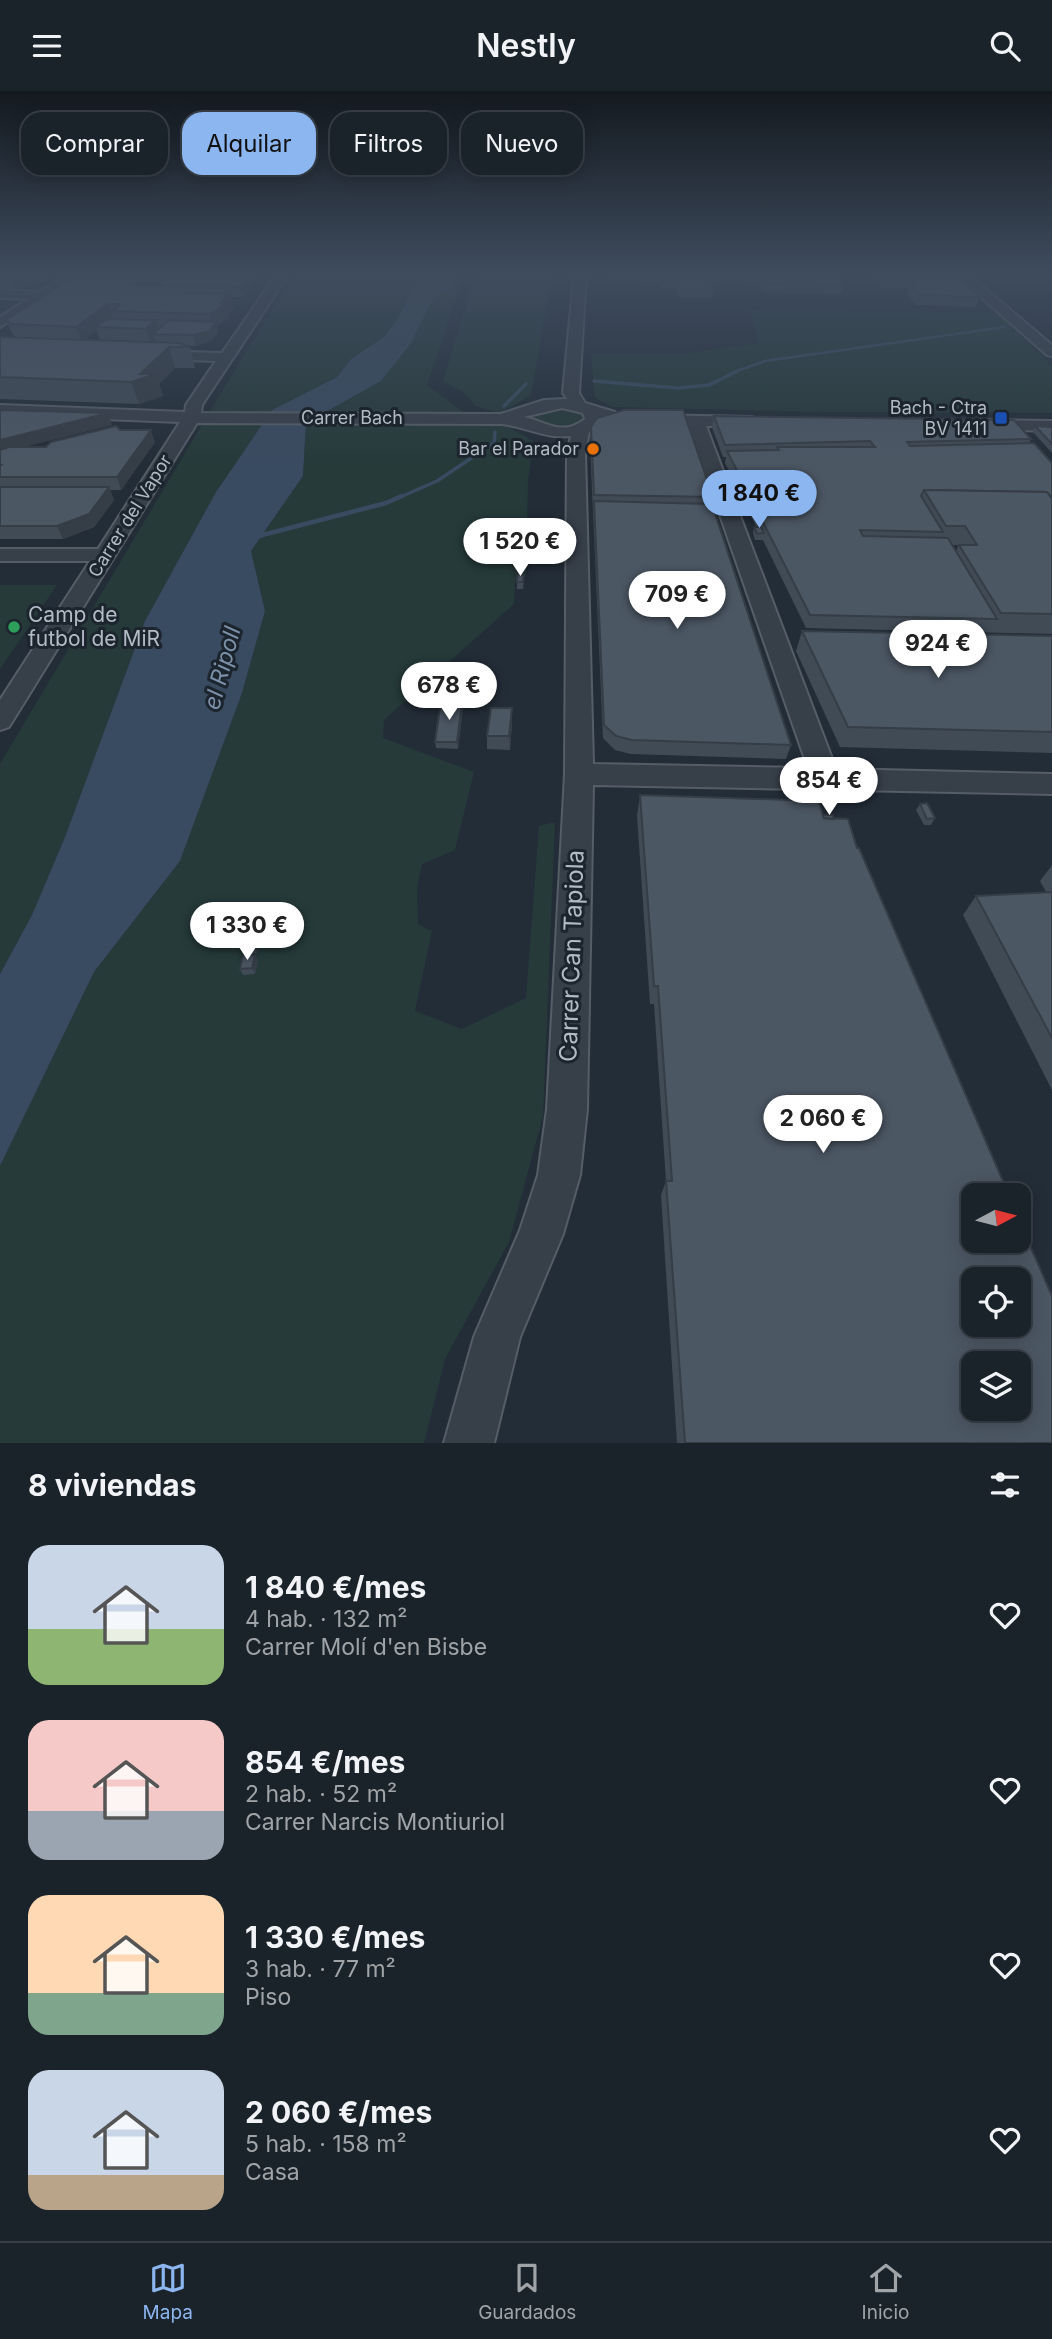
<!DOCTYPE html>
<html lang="es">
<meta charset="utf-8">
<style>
body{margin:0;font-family:Inter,sans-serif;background:#232a32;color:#f1f3f6;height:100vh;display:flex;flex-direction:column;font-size:26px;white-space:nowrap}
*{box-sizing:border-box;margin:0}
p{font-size:23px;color:#9fa4a8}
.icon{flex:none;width:38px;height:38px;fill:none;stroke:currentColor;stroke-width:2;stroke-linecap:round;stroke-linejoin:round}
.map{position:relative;height:1352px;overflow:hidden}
.sheet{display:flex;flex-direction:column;background:#1a222a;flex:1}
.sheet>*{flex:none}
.top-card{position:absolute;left:21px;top:21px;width:700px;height:63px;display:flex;gap:14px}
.needle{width:46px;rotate:83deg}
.tools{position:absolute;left:961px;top:1092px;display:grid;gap:14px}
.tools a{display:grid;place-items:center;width:70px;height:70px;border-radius:14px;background:#1a222a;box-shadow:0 4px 18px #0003,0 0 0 2px #383f47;font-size:35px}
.price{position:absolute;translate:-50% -60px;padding:0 16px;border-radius:24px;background:#fff;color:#222;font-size:23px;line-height:46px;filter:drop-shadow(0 2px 4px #0008)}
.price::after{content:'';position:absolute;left:50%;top:42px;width:21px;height:16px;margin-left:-10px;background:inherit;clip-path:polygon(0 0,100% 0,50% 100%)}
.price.active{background:#8cb6f0;color:#111}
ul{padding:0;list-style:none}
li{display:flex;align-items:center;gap:21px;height:175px;padding:0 28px}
li span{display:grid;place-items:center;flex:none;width:196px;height:140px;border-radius:21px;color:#555}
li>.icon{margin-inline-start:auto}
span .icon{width:84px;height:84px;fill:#fffc;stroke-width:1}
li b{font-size:30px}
h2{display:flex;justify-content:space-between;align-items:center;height:84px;padding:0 28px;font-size:30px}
.tag{padding:0 24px;border-radius:21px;background:#1a222a;box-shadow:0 4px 18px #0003,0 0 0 2px #383f47;font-size:24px;line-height:63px}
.tag.active{background:#8cb6f0;color:#111}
header{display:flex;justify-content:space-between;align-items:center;height:91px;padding:0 28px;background:#1a222a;font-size:32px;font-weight:600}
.tab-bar{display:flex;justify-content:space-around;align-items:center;height:98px;border-top:2px solid #383f47;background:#1a222a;font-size:19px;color:#9fa4a8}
.tab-bar a{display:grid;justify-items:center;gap:4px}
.tab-bar .active{color:#8cb6f0}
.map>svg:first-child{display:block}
.green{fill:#263a3a}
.water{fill:#394b60}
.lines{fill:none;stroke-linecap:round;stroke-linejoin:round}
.stream-far2{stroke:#394b60;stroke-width:2.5}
.stream-far1{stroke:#394b60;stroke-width:3.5}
.stream{stroke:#394b60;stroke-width:4.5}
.minor-casing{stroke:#555d66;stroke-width:4}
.minor{fill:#373f49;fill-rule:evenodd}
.wall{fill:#414b56;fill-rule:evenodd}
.shaded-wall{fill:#353d46}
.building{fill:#4c5764;stroke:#353d46;stroke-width:2;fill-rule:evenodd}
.transit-dot{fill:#1a4fb4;stroke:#1c242d;stroke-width:2.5}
.food-dot{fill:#e8710a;stroke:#1c242d;stroke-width:2.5}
.leisure-dot{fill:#2e9e5b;stroke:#1c242d;stroke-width:2.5}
.labels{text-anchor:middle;stroke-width:6;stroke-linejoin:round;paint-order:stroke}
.far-poi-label{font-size:18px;fill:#b2bac5;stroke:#1c242d;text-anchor:end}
.far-street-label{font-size:18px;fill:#b2bac5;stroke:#1c242d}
.poi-label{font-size:21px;fill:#b2bac5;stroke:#1c242d;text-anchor:start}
.water-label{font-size:23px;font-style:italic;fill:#7c91aa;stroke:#1c242d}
.near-street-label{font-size:24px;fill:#b2bac5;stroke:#1c242d}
</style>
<header><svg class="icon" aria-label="menu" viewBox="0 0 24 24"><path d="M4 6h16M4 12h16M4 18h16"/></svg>Nestly<svg class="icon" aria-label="search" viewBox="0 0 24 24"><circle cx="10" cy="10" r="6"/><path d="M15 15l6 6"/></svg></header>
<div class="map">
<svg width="1052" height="1352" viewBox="0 0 1052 1352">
<rect width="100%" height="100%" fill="#232d38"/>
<!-- green -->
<g class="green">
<polygon points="300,184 419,184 397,229 389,241 351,268 337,286 272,319 216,401 145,530 65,746 32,824 0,883 0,673 216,310 283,202"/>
<polygon points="456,184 464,184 427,294 466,323 416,323 410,334 507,335 533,350 528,390 526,485 515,490 514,513 384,629 383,647 474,681 455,759 422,773 417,797 418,833 432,840 415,920 462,938 526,907 539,735 555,731 543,1025 509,1151 445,1268 424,1352 0,1352 0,1075 94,881 180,770 242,602 265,520 251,460 303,385 306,332 381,290 411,252 434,206 446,199"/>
<polygon points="478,184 552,184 531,304 500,322 476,315 463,301 443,290 473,192"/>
<polygon points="750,220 997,222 1052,275 1052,322 826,321 613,316 595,307 591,263 684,263 759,252"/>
<polygon points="565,315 586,323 585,332 560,339 531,330 531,323"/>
<polygon points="0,494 57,494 0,578"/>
</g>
<!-- water -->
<polygon class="water" points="419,184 456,184 446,200 434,206 411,252 381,290 306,332 303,385 251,460 265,520 242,602 180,770 94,881 0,1075 0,883 32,824 65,746 145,530 216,401 272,319 337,286 351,268 385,245 397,229"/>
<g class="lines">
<!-- stream-far2 -->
<polyline class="stream-far2" points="731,282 765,270 1005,236"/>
<!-- stream-far1 -->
<g class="stream-far1">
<polyline points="594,290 678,297 709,294 736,281"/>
<polyline points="504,315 526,293"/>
<polyline points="398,407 437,390 494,352 495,341"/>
</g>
<!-- stream -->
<polyline class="stream" points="255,446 386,412 402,405"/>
<defs>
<g id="minor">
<polygon points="66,184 80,184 0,236 0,226 28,208 0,207 0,199 39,201"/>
<path d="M276,184H288L202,314L201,322L501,323L544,309L567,308L563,302L574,184H586L579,302L585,312L615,321L617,324L609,329L602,327L600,333L589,341L585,361L593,673L808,677L689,335L649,334L641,329L649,324L752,326L760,331L758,335H706L836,678L1052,683V703L593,694L587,1018L580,1084L563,1143L520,1246L494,1352H444L474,1246L520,1139L538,1084L547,1018L565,683L567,361L571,345C545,348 527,336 502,333L197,332L9,636L0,639V609L90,470H0V458H98L180,331L0,324V314L185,321L186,314L216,270L155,268L148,264L155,260L222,262ZM562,317L583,322L585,328C561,346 548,331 524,326Z"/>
<polygon points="956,184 969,184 1052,254 1052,265 1047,264"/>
<polygon points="981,329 1052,330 1052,340 975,338 973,334"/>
</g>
</defs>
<!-- minor casing -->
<use href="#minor" class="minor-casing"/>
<!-- minor -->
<use href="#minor" class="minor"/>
</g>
<!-- wall -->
<g class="wall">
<polygon points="0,184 51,184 36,193 13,198 0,197"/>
<path d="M76,184H164V187L153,195H158V194L171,186V184H167H261L249,196V198L244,206H231L234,218L228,223L229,227L217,235L218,241L211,250L196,255L184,254L190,256L195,277H175L159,293L163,305L139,313L0,308V246L16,247L13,244L6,229ZM97,240L100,250L84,249Z"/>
<polygon points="607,184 837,184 843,194 841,203 762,201 759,193 712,192 714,197 712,207 678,206 676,198 661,197 660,193 607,192"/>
<polygon points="873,184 957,184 979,206 976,216 916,214 907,203 908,199 907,197 883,197"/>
<polygon points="0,319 112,334 22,356 46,356 120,339 155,351 121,399 110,399 114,409 94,436 63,448 0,448"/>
<path d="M714,325L1031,348L1029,352L1052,372V543L806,537L763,449H755L753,442L754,436H756L725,372L726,366H723L712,336ZM952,454H957L958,456L956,460Z"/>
<polygon points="1035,335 1052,336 1052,362 1033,341"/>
<polygon points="591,336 713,406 712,413 791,654 786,668 631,663 615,659 603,647 590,353"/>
<polygon points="517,483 524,490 523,498 517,498"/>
<polygon points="802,540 1052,545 1052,662 840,656 796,560"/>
<polygon points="457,601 457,610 463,617 458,658 436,657 435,651 442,608"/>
<polygon points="512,631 510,659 487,658 487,645"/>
<polygon points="640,704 823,724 1052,1352 677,1352 661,1104 666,1090 654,913 650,913 637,725"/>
<polygon points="920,713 935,727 931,734 924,734 916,719"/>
<polygon points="1052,774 1052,999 963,824 976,805 1046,801 1040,790"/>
<polygon points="268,826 271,833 269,843 262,844 257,862 247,863 244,857"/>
<polygon points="255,864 258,870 255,883 243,884 240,878"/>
</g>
<!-- shaded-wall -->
<g class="shaded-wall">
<polygon points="32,184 51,184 36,193 13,198 9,188"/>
<polygon points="145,184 164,184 164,187 133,209 129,194"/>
<polygon points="247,184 261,184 249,196"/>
<polygon points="247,188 249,198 244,206 241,196"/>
<polygon points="230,203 234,218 228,223 229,227 217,235 218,241 211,250 196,255 193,244 213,235 209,223"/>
<polygon points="108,213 113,228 95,236 97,240 82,251 76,236"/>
<polygon points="156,229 161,243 153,243 155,250 151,253 146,238"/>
<polygon points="169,256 175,277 159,293 163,305 139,313 131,291"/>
<polygon points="108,322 112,334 0,362 0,349"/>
<polygon points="151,339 155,351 121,399 117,386"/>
<polygon points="109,396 114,409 94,436 63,448 57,435"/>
<polygon points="462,611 463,617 458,658 457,651"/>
<polygon points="512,617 512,631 510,659 509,645"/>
<polygon points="268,827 271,833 269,843 262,844 257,862 254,856 259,838"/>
<polygon points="255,864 258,870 255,883 252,877"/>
</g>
<!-- building -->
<g class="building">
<polygon points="0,184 32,184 9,188 0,188"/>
<polygon points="76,184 145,184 129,194 189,196 183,202 230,203 220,212 226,213 209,223 113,220 120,213 108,213 76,236 12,233 6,229"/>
<polygon points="661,184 710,184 714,197 679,197 677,188 662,188"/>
<polygon points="748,184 837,184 843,194 764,192 761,184"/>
<polygon points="883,184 957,184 979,206 919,204 910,193 914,193 909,188 885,187"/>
<polygon points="168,186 247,188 241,196 158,194"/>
<polygon points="107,228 156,229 146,238 95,236"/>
<polygon points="169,229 216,231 209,240 193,244 153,243"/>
<polygon points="0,246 178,252 190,256 169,256 140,283 156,283 131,291 0,286"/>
<polygon points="0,319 108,322 0,349"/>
<polygon points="624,319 683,319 713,406 594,404 591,336 597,327"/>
<polygon points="714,325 1014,329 1031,348 907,351 910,355 1034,352 1052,372 1052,407 1047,401 924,399 921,405 943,441 860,439 863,445 948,447 997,528 810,524 727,360 779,359 777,356 875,356 870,350 725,354"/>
<polygon points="116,335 120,339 151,339 117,386 0,386 0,375 1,374 0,374 0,359 9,356 46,356 51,351"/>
<polygon points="1035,335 1052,336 1052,353"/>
<polygon points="0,396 109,396 89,423 57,435 0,435"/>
<polygon points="924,399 1047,401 1052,408 1052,523 1001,522 959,454 977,454 965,435 946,435"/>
<polygon points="594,410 712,413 791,654 632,649 616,645 604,634"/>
<polygon points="754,436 761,436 764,442 757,443"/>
<polygon points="517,483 524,484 523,491 517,491"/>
<polygon points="802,540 1052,545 1052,641 848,636"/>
<polygon points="443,601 457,601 456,608 442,608"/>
<polygon points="441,610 462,611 457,651 435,651"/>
<polygon points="491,617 512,617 509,645 487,645"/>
<path d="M640,704L819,710L824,727L848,728L857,757H859L1009,1104H973V1150H1018V1127L1052,1205V1352H685L666,1090H672L658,895H654ZM973,1188H1018V1234H973ZM973,1272H1018V1318H973Z"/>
<polygon points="927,712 935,727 927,728 920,713"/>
<polygon points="823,724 833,724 834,728 824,727"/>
<polygon points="1052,801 1052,947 976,805"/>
<polygon points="253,819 265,819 263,827 268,827 267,836 259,838 254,856 244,857"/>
<polygon points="243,864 255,864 252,877 240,878"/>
</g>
<!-- sky -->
<linearGradient id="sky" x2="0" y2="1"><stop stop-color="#13191f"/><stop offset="0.49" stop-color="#3f4c5e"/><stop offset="1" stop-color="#3f4c5e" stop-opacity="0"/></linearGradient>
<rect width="1052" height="373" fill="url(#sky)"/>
<!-- markers -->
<rect class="transit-dot" x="994" y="320" width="14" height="14" rx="3.5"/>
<circle class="food-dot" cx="593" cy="358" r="7"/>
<circle class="leisure-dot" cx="14" cy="536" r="7"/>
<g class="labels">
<!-- far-poi labels -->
<g class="far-poi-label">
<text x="987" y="323">Bach - Ctra<tspan x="987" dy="21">BV 1411</tspan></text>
<text x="579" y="364">Bar el Parador</text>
</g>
<!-- far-street labels -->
<g class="far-street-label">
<text x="352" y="333">Carrer Bach</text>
<text transform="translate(130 425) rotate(-58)" y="6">Carrer del Vapor</text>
</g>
<!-- poi labels -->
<g class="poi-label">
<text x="28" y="531">Camp de<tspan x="28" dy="24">futbol de MiR</tspan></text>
</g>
<!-- water labels -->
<g class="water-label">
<text transform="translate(222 577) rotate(-75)" y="8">el Ripoll</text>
</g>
<!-- near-street labels -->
<g class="near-street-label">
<text transform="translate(572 865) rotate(-88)" y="8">Carrer Can Tapiola</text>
</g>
</g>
</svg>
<div class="tools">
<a><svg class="needle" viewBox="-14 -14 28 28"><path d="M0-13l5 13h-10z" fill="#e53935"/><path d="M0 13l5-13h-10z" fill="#9fa4a8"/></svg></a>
<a><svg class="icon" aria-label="locate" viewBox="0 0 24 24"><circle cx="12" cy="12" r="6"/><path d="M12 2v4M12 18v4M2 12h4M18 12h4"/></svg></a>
<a><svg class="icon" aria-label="layers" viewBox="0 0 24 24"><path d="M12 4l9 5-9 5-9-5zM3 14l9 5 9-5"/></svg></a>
</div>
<b class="price active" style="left:759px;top:439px">1 840 €</b>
<b class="price" style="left:520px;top:487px">1 520 €</b>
<b class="price" style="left:677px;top:540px">709 €</b>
<b class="price" style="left:938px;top:589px">924 €</b>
<b class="price" style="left:449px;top:631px">678 €</b>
<b class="price" style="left:829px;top:726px">854 €</b>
<b class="price" style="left:247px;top:871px">1 330 €</b>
<b class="price" style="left:823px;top:1064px">2 060 €</b>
<div class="top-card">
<a class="tag">Comprar</a>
<a class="tag active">Alquilar</a>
<a class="tag">Filtros</a>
<a class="tag">Nuevo</a>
</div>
</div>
<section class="sheet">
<h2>8 viviendas<svg class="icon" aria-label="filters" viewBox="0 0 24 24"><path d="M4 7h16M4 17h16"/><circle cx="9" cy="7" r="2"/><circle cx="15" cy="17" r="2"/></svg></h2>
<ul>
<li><span style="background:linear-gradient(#c9d6e8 60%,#8fb573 0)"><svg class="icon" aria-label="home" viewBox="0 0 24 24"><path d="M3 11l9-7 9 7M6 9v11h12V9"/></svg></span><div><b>1 840 €/mes</b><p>4 hab. · 132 m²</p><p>Carrer Molí d'en Bisbe</p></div><svg class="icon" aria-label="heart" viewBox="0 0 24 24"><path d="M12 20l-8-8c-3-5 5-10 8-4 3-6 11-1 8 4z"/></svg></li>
<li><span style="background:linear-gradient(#f6c9c9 65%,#9aa5b1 0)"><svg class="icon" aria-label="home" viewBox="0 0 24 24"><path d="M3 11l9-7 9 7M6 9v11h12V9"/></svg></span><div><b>854 €/mes</b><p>2 hab. · 52 m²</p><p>Carrer Narcis Montiuriol</p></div><svg class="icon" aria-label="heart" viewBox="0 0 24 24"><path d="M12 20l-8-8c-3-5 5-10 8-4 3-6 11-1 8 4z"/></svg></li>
<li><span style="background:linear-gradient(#ffd9b3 70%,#7fa58c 0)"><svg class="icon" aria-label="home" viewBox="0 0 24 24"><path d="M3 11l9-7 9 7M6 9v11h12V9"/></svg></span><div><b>1 330 €/mes</b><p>3 hab. · 77 m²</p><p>Piso</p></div><svg class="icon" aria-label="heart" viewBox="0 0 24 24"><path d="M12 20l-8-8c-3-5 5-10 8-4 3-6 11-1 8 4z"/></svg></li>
<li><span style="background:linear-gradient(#c9d6e8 75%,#b9a48a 0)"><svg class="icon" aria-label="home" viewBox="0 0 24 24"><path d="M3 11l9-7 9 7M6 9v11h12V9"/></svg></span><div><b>2 060 €/mes</b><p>5 hab. · 158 m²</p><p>Casa</p></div><svg class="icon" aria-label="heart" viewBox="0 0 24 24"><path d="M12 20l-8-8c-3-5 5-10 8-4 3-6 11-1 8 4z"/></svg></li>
</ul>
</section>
<nav class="tab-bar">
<a class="active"><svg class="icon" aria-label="map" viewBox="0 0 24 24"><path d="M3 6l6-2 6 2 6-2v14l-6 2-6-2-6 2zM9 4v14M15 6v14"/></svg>Mapa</a>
<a><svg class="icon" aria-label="saved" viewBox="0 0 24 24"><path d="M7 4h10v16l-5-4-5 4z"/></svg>Guardados</a>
<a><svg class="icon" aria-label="home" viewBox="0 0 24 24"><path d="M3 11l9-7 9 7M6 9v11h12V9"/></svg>Inicio</a>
</nav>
